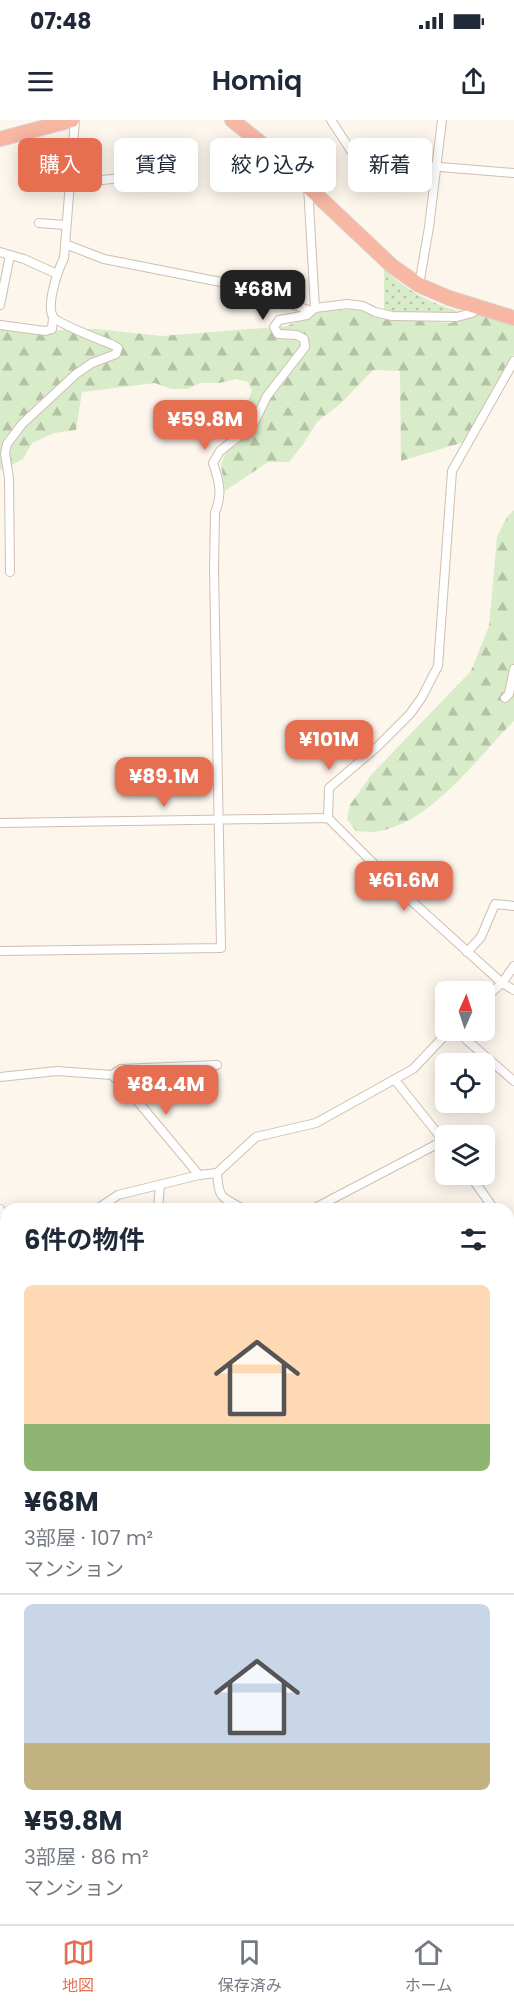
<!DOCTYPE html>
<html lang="ja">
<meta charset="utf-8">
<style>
body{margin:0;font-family:Poppins,"Noto Sans JP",sans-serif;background:#f2f2f3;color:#1f2937;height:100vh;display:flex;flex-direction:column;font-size:22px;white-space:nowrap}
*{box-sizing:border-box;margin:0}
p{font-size:20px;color:#747a83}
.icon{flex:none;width:33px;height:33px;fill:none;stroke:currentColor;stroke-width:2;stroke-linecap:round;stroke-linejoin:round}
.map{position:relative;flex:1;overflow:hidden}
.details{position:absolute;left:0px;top:1083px;width:514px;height:722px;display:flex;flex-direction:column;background:#fff;border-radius:18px 18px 0 0;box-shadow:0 3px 15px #0003}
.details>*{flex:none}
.top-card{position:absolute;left:18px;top:18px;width:478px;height:54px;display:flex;gap:12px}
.needle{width:39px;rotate:3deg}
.controls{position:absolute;left:435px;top:861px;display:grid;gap:12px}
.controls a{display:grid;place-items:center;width:60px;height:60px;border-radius:9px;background:#fff;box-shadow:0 3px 15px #0003;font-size:30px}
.price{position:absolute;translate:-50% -51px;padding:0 14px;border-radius:12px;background:#e76f51;color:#fff;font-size:20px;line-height:39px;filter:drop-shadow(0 2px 3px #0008)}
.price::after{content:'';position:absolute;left:50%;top:36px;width:18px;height:14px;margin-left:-9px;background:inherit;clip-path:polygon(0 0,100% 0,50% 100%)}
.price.active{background:#222;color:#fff}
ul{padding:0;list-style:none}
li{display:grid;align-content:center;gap:12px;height:318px;padding:0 24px}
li+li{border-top:2px solid #e0e1e3}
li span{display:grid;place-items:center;height:186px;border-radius:9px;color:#555}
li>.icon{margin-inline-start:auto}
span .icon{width:108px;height:108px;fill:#fffc;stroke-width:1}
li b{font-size:26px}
h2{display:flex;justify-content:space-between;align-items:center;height:72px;padding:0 24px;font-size:26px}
.pill{padding:0 21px;border-radius:9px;background:#fff;box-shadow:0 3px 15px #0003;font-size:21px;line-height:54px}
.pill.active{background:#e76f51;color:#fff}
.status{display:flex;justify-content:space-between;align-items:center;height:42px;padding:0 30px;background:#fff;direction:ltr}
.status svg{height:16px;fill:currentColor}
header{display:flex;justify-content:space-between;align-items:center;height:78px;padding:0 24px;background:#fff;font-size:27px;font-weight:600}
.tab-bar{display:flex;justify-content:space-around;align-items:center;height:84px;border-top:2px solid #e0e1e3;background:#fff;font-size:16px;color:#747a83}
.tab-bar a{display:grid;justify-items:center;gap:3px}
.tab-bar .active{color:#e76f51}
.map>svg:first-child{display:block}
.green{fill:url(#green-dots)}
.forest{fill:url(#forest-firs)}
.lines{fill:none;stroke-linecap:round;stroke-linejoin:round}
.stream{stroke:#a5d3da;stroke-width:2}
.street-casing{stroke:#d1beb0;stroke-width:10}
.highway-casing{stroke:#dad1cd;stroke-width:16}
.street{stroke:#fff;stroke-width:8}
.highway{stroke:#f7b7a3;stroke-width:14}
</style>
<div class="status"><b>07:48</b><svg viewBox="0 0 49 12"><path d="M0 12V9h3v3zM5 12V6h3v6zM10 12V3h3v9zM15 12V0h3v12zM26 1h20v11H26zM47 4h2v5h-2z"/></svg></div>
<header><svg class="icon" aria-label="menu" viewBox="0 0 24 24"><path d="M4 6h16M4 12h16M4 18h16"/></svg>Homiq<svg class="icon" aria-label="share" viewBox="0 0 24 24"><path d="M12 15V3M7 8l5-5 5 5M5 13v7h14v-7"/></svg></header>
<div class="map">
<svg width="514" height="1804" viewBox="0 0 514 1804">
<defs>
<pattern id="green-dots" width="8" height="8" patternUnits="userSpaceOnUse" patternTransform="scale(1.5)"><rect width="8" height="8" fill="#d8ecc9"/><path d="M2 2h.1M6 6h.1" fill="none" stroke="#b4c2a5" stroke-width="1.8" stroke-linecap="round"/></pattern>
<pattern id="forest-firs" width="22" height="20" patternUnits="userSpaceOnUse" patternTransform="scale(1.5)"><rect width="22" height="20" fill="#d8ecc9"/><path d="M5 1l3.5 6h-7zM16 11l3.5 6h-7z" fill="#b4c2a5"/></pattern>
</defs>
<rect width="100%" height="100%" fill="#fdf6ec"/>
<!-- green -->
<g class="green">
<path d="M384,149C407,171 432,184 464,193L457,195L384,192Z"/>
<polygon points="0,1302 6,1307 6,1483 3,1480 0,1454"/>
<polygon points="0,1543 6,1544 6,1798 508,1798 508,1660 514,1658 514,1804 0,1804"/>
</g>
<!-- forest -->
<g class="forest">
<polygon points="356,189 377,197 451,203 480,192 514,202 514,235 509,240 464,322 401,341 400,251 373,250 341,283 317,302 304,323 289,342 268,342 225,371 221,344 252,271 248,262 236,259 219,263 201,263 187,269 171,269 155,263 82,272 76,310 54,313 32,323 23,339 2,350 0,349 0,208 46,215 59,210 96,209 162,216 287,206 318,192"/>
<path d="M514,390V601C479,636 431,703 379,711C372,713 364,711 356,711L347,699L350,685L371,655L471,551L489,506L497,417L507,397Z"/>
<polygon points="0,1199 6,1208 6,1307 0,1302"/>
<polygon points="508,1421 514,1422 514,1692 508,1688"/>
<polygon points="6,1790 6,1798 178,1798 178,1804 0,1804 0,1799"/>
</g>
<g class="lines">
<!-- stream -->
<polyline class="stream" points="508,1146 514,1145"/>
<defs>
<g id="street">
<polyline points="331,0 357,40"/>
<polyline points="403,44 514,53"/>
<polyline points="71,63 153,55"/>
<polyline points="308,66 315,188"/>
<polyline points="39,103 65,105"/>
<polyline points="65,124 104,139 241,166 311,191"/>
<polyline points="0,132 24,139 57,154"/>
<polyline points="419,165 429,107 442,0"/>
<polyline points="0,185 10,135"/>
<polyline points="0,205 45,211 52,209 53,197"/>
<path d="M10,452L9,358L5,333L7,324L22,304L76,254L92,243L116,234L118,228L113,225C103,221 57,203 53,197C46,184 58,150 64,138L75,0"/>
<polyline points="505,578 509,574 514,549"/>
<polyline points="328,698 329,668 377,627 410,594 422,577 438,546 452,351 514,241"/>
<polyline points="0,703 328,698 405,775 502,863 514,870"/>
<path d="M0,831L221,828L214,449L215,392C223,375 219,360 213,343L220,331L253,305L267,276L305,227L304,219L297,215L278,214L274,207L279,200L307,195L315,188L347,184L363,186L375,192L392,196L457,197L472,193L477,188"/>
<polyline points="467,832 481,817 495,784 514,786"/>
<polyline points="484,879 502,863 514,846"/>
<polyline points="455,910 514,961"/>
<polyline points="112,955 121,949 217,945"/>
<polyline points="0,957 57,951 112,955 129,971 199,1055"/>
<polyline points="395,960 446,1024"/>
<path d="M217,1053C219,1080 221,1076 243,1089"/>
<polyline points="469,1054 494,1089"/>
<polyline points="0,1089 6,1099"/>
<polyline points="97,1089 118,1075 199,1055 217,1053 256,1017 316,1003 413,949 450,910"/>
<polyline points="158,1089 160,1065"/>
<polyline points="313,1089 443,1021"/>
<polyline points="508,1110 514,1118"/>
<polyline points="508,1140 514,1138"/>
<polyline points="0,1222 6,1222"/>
<polyline points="508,1275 514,1275"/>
<polyline points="508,1316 514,1316"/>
<polyline points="508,1353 514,1352"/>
</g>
<g id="highway">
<polyline points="232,0 267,28 392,146 419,165 449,178 514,198"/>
<polyline points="0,19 72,0"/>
<polyline points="0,1247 6,1248"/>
<polyline points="0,1259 6,1259"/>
<polyline points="508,1329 514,1328"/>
<polyline points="508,1340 514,1340"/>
</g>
</defs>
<!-- street casing -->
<use href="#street" class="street-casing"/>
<!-- highway casing -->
<use href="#highway" class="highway-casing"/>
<!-- street -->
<use href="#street" class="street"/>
<!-- highway -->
<use href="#highway" class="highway"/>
</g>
</svg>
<div class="controls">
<a><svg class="needle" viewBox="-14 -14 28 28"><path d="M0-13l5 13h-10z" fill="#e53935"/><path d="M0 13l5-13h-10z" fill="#747a83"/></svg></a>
<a><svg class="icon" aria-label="locate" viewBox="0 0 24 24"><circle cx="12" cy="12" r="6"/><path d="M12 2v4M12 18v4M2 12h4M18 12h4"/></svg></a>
<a><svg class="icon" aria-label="layers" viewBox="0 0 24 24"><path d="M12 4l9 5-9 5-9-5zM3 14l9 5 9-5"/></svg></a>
</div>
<b class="price active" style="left:263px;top:201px">¥68M</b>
<b class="price" style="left:205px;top:331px">¥59.8M</b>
<b class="price" style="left:329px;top:651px">¥101M</b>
<b class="price" style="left:164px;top:688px">¥89.1M</b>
<b class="price" style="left:404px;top:792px">¥61.6M</b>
<b class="price" style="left:166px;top:996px">¥84.4M</b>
<div class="top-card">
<a class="pill active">購入</a>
<a class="pill">賃貸</a>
<a class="pill">絞り込み</a>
<a class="pill">新着</a>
</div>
<section class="details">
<h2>6件の物件<svg class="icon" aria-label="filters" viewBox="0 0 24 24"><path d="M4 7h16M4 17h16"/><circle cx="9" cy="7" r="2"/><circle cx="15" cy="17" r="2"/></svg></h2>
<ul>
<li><span style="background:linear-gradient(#ffd9b3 75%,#8fb573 0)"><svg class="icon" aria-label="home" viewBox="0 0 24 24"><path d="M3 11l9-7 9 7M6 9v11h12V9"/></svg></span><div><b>¥68M</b><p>3部屋 · 107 m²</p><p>マンション</p></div></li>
<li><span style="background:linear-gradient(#c9d6e8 75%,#c2b280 0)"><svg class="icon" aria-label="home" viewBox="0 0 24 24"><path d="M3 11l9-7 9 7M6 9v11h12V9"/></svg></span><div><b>¥59.8M</b><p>3部屋 · 86 m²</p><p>マンション</p></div></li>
</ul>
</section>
</div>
<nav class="tab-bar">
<a class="active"><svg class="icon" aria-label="map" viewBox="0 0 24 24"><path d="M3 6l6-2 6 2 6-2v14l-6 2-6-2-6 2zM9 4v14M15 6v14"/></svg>地図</a>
<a><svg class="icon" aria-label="saved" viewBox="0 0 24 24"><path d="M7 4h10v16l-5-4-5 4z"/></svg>保存済み</a>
<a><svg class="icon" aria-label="home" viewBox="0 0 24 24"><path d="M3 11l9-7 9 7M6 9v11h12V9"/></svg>ホーム</a>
</nav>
